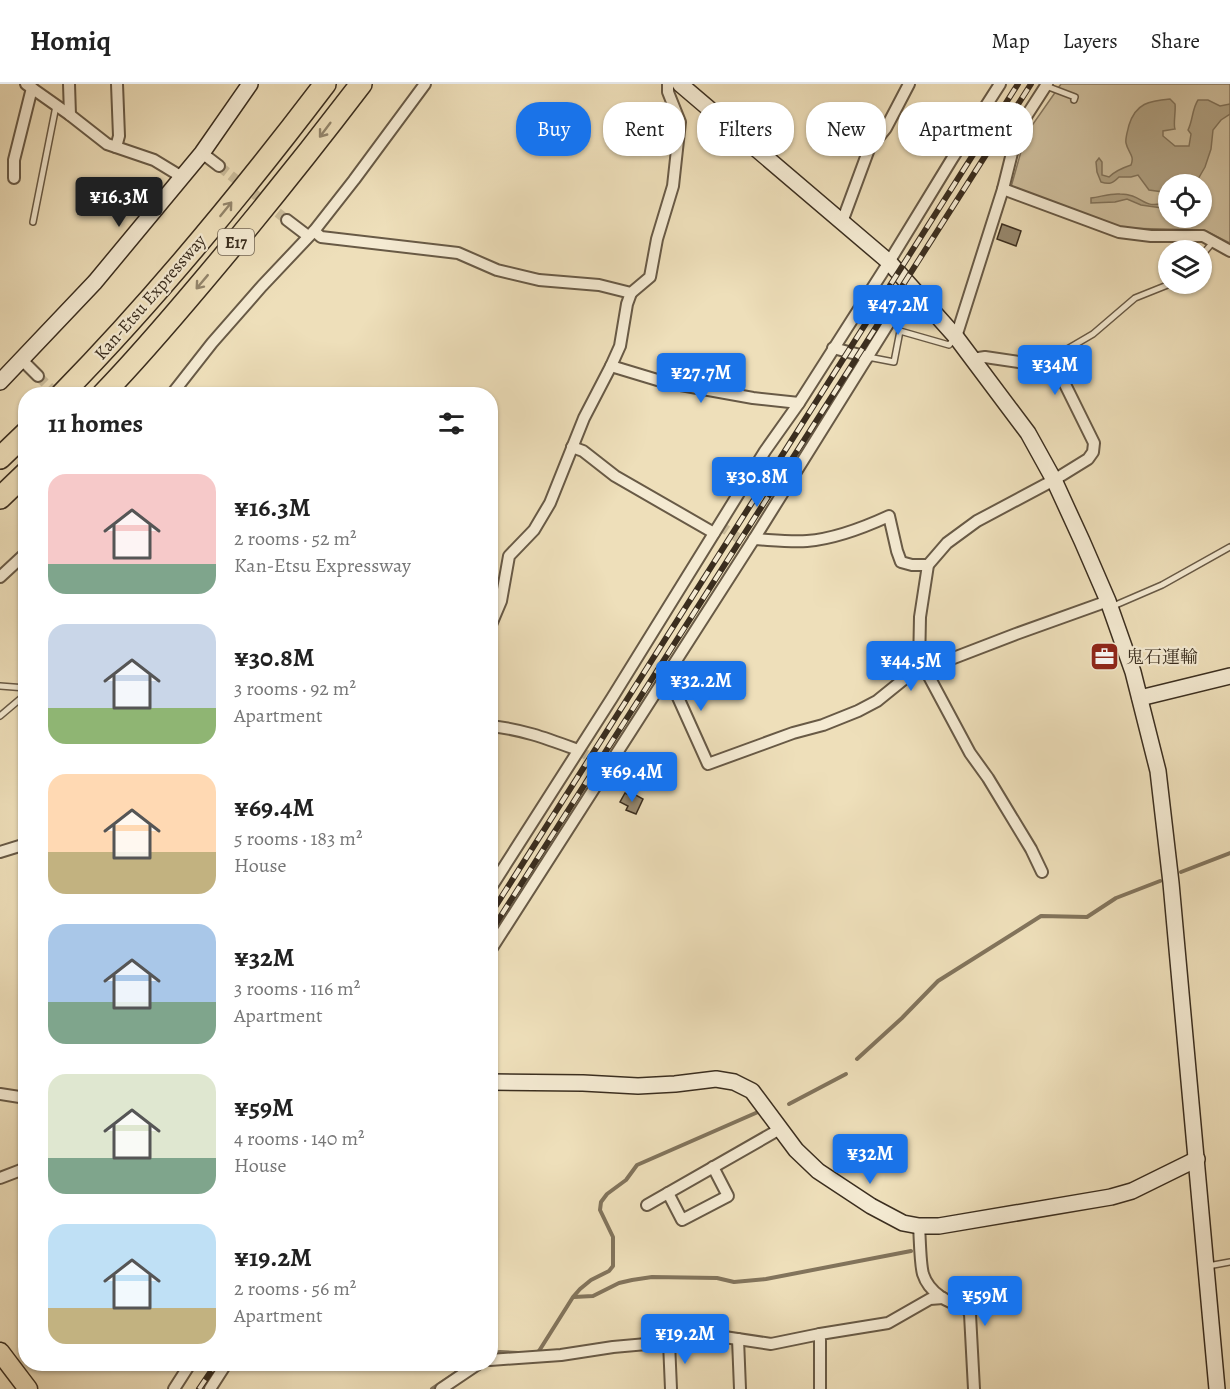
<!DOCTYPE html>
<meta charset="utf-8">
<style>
body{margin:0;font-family:Alegreya,"Noto Serif JP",serif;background:#f6f6f6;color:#222;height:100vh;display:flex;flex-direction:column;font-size:22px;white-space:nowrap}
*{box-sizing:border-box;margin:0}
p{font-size:20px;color:#767676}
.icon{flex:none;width:33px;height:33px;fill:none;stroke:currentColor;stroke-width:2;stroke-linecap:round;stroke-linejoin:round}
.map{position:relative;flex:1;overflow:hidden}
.sheet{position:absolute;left:18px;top:303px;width:480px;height:984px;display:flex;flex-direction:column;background:#fff;border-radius:24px;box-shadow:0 2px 4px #0004}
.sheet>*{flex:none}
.guide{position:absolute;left:516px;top:18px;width:570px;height:54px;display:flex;gap:12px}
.tools{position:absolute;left:1158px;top:90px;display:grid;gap:12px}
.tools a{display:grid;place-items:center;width:54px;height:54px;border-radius:50%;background:#fff;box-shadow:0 2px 4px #0004;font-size:30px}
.price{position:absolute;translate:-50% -51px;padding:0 14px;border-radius:6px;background:#1a73e8;color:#fff;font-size:20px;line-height:39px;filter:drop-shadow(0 2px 3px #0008)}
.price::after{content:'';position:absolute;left:50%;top:36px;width:18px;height:14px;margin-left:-9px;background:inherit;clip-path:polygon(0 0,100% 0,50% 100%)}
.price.selected{background:#222;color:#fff}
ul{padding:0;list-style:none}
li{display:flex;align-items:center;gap:18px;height:150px;padding:0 30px}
li span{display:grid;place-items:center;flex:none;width:168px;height:120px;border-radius:18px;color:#555}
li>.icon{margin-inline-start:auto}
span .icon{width:72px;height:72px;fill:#fffc;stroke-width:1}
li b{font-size:26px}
h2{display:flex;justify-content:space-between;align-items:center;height:72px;padding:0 30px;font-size:26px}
.pill{padding:0 21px;border-radius:24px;background:#fff;box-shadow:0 2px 4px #0004;font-size:21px;line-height:54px}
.pill.selected{background:#1a73e8;color:#fff}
header{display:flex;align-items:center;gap:36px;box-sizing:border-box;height:84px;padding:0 30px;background:#fff;border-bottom:2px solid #e0e0e0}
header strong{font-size:28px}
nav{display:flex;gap:33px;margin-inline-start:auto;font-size:21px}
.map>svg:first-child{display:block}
.green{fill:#d0c1a0;stroke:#867860;stroke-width:1.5;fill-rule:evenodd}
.water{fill:#b1a385;stroke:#82745c;stroke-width:1.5}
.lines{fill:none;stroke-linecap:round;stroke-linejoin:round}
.stream{stroke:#82745c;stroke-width:4}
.building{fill:#988a70;stroke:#3b2e1f;stroke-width:1.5}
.street-tunnel{stroke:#cabc9b;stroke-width:10;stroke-dasharray:10 5;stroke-linecap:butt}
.lane-casing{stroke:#685a46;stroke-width:8}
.street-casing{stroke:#685a46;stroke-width:14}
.secondary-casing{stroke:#3b2e1f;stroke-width:18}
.primary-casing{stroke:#3b2e1f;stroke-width:21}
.highway-casing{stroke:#3b2e1f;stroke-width:24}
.lane{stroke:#f4ead2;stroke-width:5}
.street{stroke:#f4ead2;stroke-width:10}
.secondary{stroke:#f4ead2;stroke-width:15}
.primary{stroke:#eedfba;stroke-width:18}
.highway{stroke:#eedfba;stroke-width:21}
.rail-casing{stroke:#3b2e1f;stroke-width:6}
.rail{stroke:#f4ead2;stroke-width:4;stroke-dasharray:11;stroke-linecap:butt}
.oneway{stroke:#94866c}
.labels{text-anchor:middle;stroke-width:4.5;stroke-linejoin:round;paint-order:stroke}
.shield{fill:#f4ead2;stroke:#726655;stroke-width:1.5}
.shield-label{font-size:16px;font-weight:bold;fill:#3b2e1f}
.street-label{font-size:18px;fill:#3b2e1f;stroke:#f4ead2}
.poi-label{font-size:18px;fill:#3b2e1f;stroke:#f4ead2;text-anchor:start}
</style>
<header>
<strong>Homiq</strong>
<nav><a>Map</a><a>Layers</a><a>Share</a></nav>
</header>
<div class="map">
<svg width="1230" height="1305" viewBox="0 0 1230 1305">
<rect width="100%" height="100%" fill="#eedfba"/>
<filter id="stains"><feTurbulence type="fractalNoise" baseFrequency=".00333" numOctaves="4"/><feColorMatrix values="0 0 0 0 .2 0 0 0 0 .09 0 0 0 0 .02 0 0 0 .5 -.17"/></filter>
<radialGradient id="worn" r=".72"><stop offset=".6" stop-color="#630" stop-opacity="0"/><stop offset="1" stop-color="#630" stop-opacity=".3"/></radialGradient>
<!-- green -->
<path class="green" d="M1061,0H1230V159L1204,146L1120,144L1011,103L1026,50ZM1168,100H1202V134H1168Z"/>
<!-- water -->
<path class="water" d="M1170,15L1175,20C1176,27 1173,41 1175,45L1163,47V52L1175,62H1189L1191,50L1188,46C1193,36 1192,25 1198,16H1208L1220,22L1230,20V30L1221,36L1213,46L1211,65L1205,83L1197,97L1198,100H1168V120L1162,124L1141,121L1127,115L1115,118L1091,119V114C1100,113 1111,109 1120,110C1144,110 1142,127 1167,118L1168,112L1163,108L1149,106L1138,91L1131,93H1119C1113,99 1110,101 1101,98L1097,88L1096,78L1099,74L1102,78V91L1109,93C1115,87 1122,84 1131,81C1135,71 1128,69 1126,59C1125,54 1128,46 1129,41C1136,19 1149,17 1170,15Z"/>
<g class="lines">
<!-- stream -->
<g class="stream">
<polyline points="1181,788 1230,769"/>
<polyline points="857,975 902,934 938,897 1041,832 1087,833 1116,814 1160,797"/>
<polyline points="789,1020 846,990"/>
<polyline points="574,1213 593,1212 619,1199 632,1196 652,1193 717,1194 734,1198 766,1195 911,1167"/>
<polyline points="537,1268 539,1267 573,1213 580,1205 591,1196 609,1187 613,1182 613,1153 600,1126 601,1118 607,1110 626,1096 637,1081 758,1028"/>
<polyline points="490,1270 500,1268 518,1269"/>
<polyline points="432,1305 469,1280"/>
</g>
</g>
<!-- building -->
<g class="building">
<polygon points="1002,140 1021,147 1016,162 997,155"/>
<polygon points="625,709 633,713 634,710 643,715 636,730 626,726 628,722 620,718"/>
</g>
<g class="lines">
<!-- street-tunnel -->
<g class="street-tunnel">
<polyline points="219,82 287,136"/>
<polyline points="38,292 56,310"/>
<polyline points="719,441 750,462"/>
<polyline points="578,666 607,683"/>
</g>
<defs>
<g id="lane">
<polyline points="1046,2 1075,13 1074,16"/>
<polyline points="33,138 56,22"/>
<polyline points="1202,171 1213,158"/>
<polyline points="868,273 894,278 900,247 949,261 955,254"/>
<polyline points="1053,276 1064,267 1093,250 1135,214 1170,200"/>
<polyline points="1111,523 1162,501 1230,463"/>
<polyline points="0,602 26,604"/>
<polyline points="0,632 26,610"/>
<polyline points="1208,1182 1230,1178"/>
</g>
<g id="street">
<polyline points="26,0 70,31 107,60 154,76 182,93"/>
<polyline points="69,0 70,31"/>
<polyline points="116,63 119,52 117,0"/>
<polyline points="202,69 219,82"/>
<polyline points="14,94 14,76 32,4"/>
<polyline points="1003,105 1119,148 1151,152 1203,152 1230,167"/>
<polyline points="287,136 308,152"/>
<polyline points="842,138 869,65 886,44 909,0"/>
<polyline points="314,147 321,153 458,169 497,186 539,196 599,201 631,209 650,193 657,155 673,102 680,38 668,8 668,0"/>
<polyline points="956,253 1003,105 1018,45 1047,0"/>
<polyline points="833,264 868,273"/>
<polyline points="22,276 38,292"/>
<polyline points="611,282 664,298 753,314 799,319"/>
<polyline points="172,310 212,259 262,202 314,147 354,96 425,0"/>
<polyline points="572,363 583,367 615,392 714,449"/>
<path d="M754,455C772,456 789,458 807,457C834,455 865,443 889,432L897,467L901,478L912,481H928"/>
<polyline points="0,493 26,469"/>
<polyline points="490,543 501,517 509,472 534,446 550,419 584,334 611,282 620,262 627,220 631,209"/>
<polyline points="919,583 920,533 928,481 947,459 977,437 1054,396 1088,375 1093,368 1094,359 1053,276 1032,280 985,273 972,275"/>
<polyline points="925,585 970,669 988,694 1031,765 1042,788"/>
<polyline points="667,589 708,680 793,649 823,641 858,627 877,617 919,583 925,585 1016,550 1108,517"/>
<path d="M490,642C522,645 548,655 578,666"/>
<polyline points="0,768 26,760"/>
<polyline points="490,805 612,614 765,367 799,319 889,178 952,75 1000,0"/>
<polyline points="490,867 754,455 903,216"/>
<polyline points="0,1010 26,1014"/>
<polyline points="0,1094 21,1086 26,1082"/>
<polyline points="668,1109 682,1136 728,1112 713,1083"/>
<polyline points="647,1121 780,1045"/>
<path d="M919,1142C920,1155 920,1179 923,1190C929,1209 949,1220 966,1223L970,1230L974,1305"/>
<polyline points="738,1255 740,1305"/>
<polyline points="669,1258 671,1305"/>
<polyline points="490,1276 561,1271 613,1263 669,1258 700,1252 711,1251 771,1260 820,1250"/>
<polyline points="174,1305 190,1280"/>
<polyline points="210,1305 226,1280"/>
<polyline points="441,1305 478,1280"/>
<polyline points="820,1305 820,1250 888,1239 930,1215 943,1214"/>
</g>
<g id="secondary">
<polyline points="680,0 889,178 956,253 1028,349 1054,396 1082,457 1108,517 1133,588 1158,687 1171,799 1217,1305"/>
<polyline points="0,298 95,198 202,69 250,0"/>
<polyline points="1140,614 1230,592"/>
<polyline points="490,998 583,999 638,1002 675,1000 716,995 734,998 752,1007 796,1066 818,1087 871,1122 903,1139 919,1142 939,1142 1111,1113 1132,1107 1197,1075"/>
</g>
<polyline id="primary" points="0,1268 28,1305"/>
<g id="highway">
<path d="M62,310C157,213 243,108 325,0"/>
<path d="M103,310C138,274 171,235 203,197C257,133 310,67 361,0"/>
<polyline points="0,374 26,349"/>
<polyline points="0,414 26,389"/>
</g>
</defs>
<!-- lane casing -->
<use href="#lane" class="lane-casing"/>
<!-- street casing -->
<use href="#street" class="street-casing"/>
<!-- secondary casing -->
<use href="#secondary" class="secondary-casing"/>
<!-- primary casing -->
<use href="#primary" class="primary-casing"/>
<!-- highway casing -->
<use href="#highway" class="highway-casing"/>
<!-- lane -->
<use href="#lane" class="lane"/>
<!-- street -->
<use href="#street" class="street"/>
<!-- secondary -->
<use href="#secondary" class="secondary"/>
<!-- primary -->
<use href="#primary" class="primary"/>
<!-- highway -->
<use href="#highway" class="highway"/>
<defs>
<g id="rail">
<polyline points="490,831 1018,0"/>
<polyline points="490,849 1031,0"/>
<polyline points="199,1305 216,1280"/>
</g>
</defs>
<!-- rail casing -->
<use href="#rail" class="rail-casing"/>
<!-- rail -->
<use href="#rail" class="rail"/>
</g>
<!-- one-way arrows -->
<defs><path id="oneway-shaft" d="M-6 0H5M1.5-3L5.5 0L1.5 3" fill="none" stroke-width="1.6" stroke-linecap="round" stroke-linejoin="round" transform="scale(1.5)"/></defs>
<g class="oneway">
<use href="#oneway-shaft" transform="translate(325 46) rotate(127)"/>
<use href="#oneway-shaft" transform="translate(226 125) rotate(-51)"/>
<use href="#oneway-shaft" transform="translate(202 198) rotate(130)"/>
</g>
<!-- icons -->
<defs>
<symbol id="office-square" viewBox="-11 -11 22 22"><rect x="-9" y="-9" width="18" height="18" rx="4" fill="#8f2418" stroke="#f4ead2"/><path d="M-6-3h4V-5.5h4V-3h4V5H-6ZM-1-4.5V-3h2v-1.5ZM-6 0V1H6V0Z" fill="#fff"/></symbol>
</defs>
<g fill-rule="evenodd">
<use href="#office-square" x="1088" y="556" width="33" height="33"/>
</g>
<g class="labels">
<!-- shield labels -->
<rect class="shield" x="218" y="145" width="36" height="26" rx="4.5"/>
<g class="shield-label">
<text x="236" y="164">E17</text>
</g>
<!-- street labels -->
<g class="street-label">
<text transform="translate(150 213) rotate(-49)" y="6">Kan-Etsu Expressway</text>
</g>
<!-- poi labels -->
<g class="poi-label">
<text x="1126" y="579">鬼石運輸</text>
</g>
</g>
<rect width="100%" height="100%" filter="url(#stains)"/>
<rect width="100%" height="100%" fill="url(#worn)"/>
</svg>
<div class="tools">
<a><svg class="icon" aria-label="locate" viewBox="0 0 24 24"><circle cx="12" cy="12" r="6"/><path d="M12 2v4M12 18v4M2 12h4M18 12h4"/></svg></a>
<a><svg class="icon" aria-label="layers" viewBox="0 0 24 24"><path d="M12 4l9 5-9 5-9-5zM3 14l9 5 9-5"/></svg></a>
</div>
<b class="price selected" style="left:119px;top:144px">¥16.3M</b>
<b class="price" style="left:898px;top:252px">¥47.2M</b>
<b class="price" style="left:1055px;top:312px">¥34M</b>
<b class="price" style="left:701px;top:320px">¥27.7M</b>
<b class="price" style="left:757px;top:424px">¥30.8M</b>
<b class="price" style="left:911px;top:608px">¥44.5M</b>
<b class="price" style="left:701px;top:628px">¥32.2M</b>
<b class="price" style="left:632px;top:719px">¥69.4M</b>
<b class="price" style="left:870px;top:1101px">¥32M</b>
<b class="price" style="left:985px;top:1243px">¥59M</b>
<b class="price" style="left:685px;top:1281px">¥19.2M</b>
<div class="guide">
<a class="pill selected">Buy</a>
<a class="pill">Rent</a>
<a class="pill">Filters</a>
<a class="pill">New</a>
<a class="pill">Apartment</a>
</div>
<section class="sheet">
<h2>11 homes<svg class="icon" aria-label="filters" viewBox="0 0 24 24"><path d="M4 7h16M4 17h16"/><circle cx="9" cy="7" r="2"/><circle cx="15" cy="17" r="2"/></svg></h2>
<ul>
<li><span style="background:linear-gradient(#f6c9c9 75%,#7fa58c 0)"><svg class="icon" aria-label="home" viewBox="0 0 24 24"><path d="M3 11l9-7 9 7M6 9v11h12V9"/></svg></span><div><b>¥16.3M</b><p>2 rooms · 52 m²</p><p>Kan-Etsu Expressway</p></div></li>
<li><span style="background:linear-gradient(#c9d6e8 70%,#8fb573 0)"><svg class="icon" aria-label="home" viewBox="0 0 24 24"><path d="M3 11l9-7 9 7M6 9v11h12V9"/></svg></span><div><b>¥30.8M</b><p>3 rooms · 92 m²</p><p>Apartment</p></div></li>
<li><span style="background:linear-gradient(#ffd9b3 65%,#c2b280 0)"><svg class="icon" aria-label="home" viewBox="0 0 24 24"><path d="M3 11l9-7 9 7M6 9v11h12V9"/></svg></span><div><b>¥69.4M</b><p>5 rooms · 183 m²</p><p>House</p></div></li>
<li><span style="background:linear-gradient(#a9c7e8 65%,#7fa58c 0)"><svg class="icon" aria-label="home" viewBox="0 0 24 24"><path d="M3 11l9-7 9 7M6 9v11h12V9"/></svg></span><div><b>¥32M</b><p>3 rooms · 116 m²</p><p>Apartment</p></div></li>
<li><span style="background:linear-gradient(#dfe7d0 70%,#7fa58c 0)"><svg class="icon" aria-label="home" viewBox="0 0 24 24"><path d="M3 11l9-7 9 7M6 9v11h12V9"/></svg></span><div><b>¥59M</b><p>4 rooms · 140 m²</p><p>House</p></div></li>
<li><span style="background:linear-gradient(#bfe0f5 70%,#c2b280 0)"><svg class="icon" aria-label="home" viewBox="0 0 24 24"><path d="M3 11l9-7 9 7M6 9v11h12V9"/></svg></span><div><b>¥19.2M</b><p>2 rooms · 56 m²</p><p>Apartment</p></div></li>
</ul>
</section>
</div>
